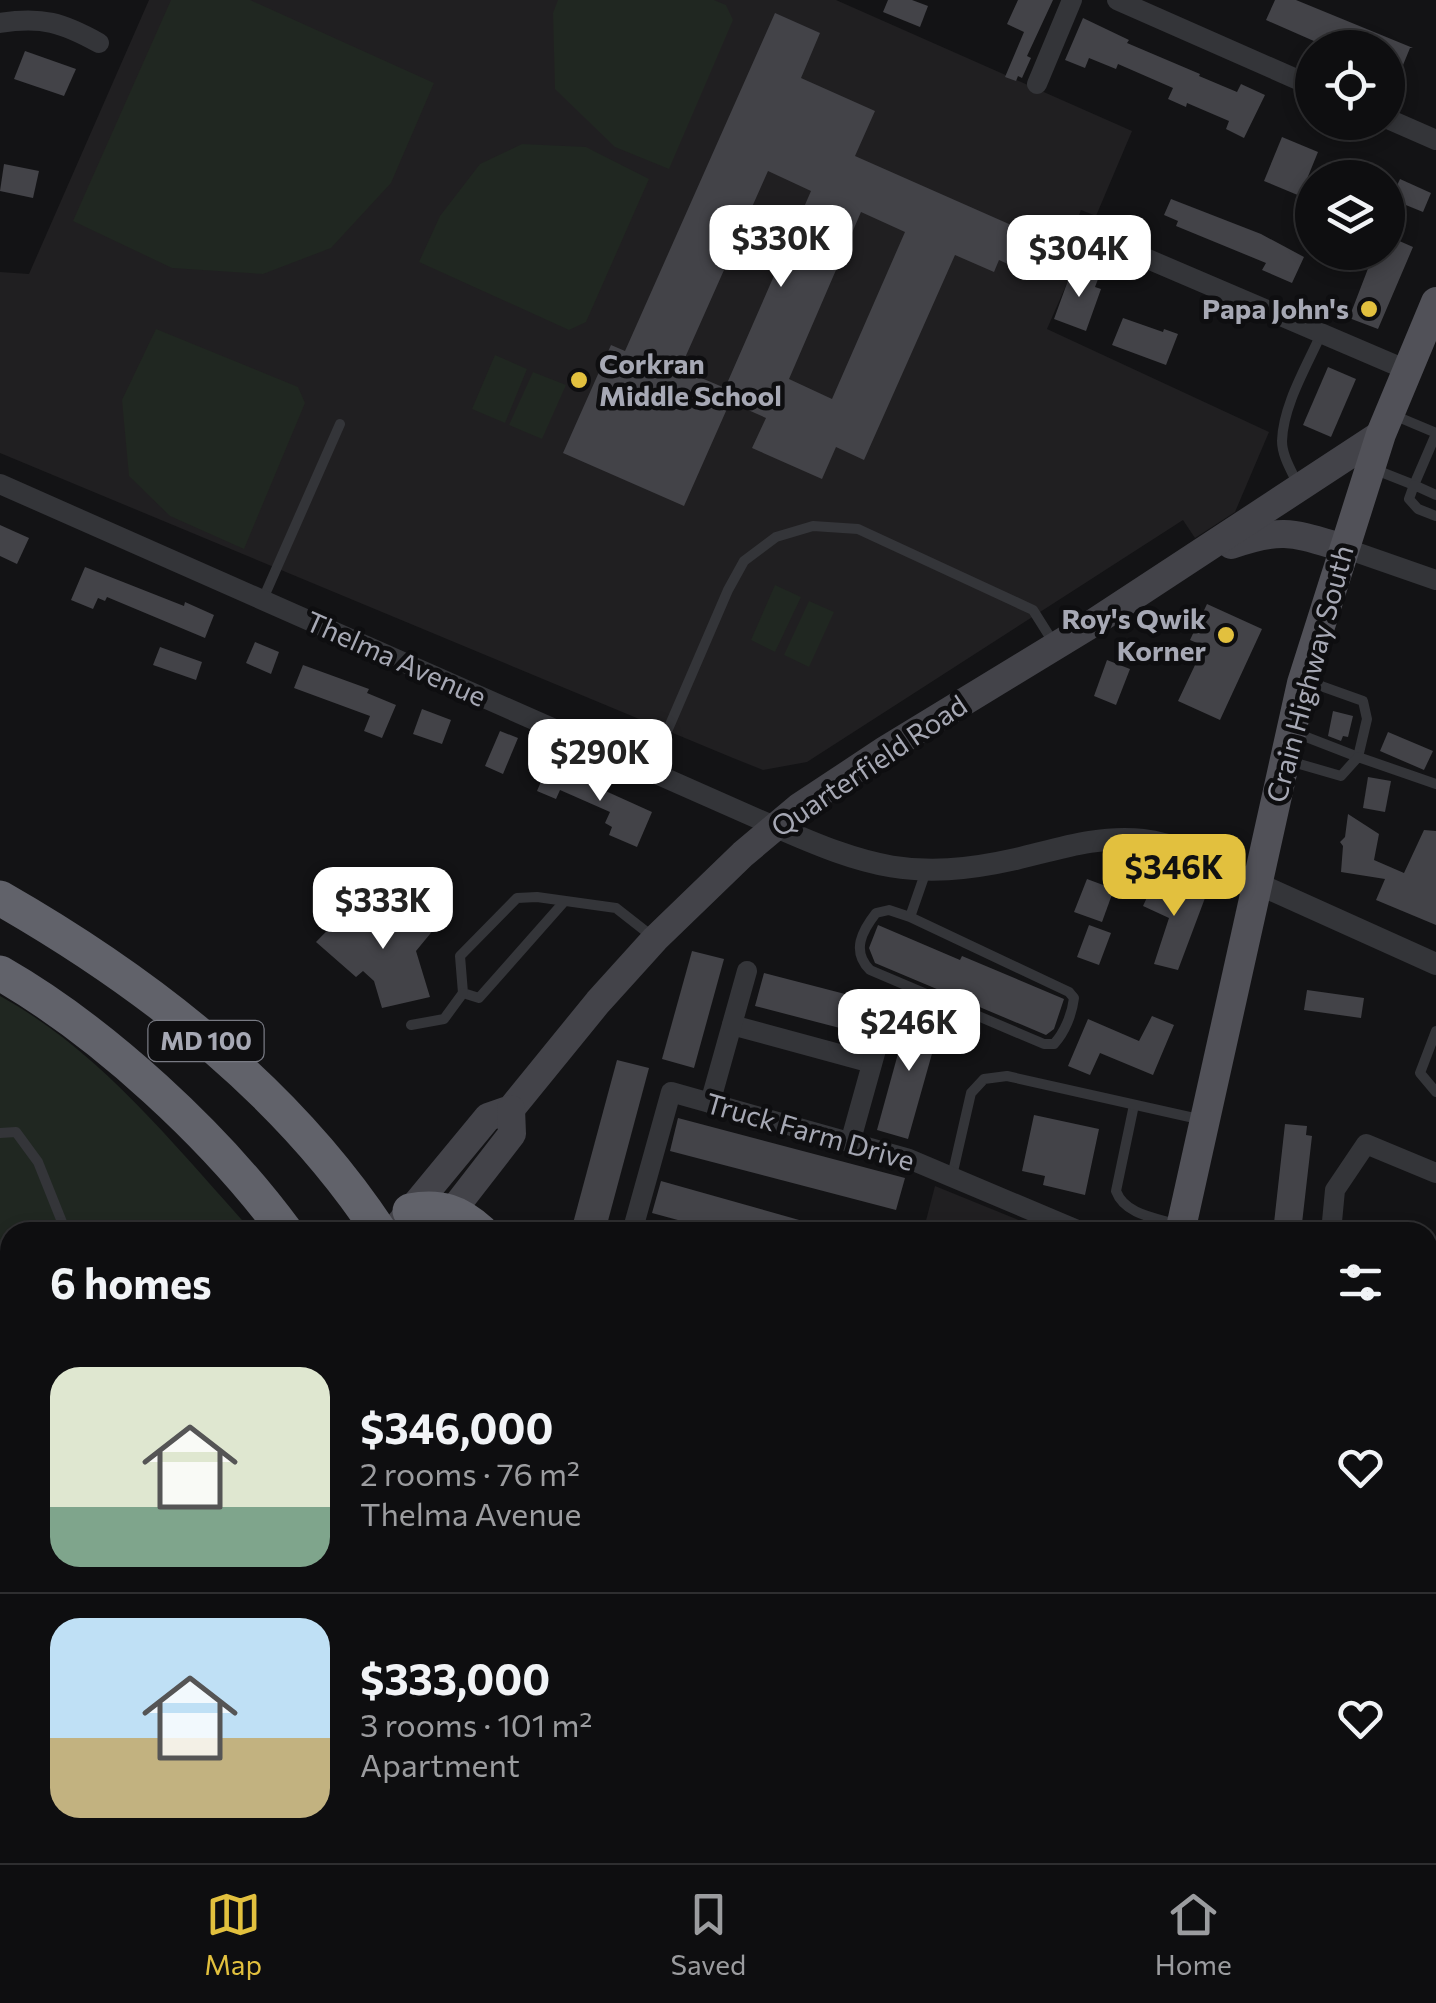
<!DOCTYPE html>
<meta charset="utf-8">
<style>
body{margin:0;font-family:Commissioner,sans-serif;background:#171719;color:#f1f3f6;height:100vh;display:flex;flex-direction:column;font-size:38px;white-space:nowrap}
*{box-sizing:border-box;margin:0}
p{font-size:32px;color:#9b9c9f}
.icon{flex:none;width:55px;height:55px;fill:none;stroke:currentColor;stroke-width:2;stroke-linecap:round;stroke-linejoin:round}
.map{position:relative;flex:1;overflow:hidden}
.drawer{position:absolute;left:0px;top:1222px;width:1438px;height:642px;display:flex;flex-direction:column;background:#0e0e10;border-radius:30px 30px 0 0;box-shadow:0 5px 15px #0003,0 0 0 2px #2e2e30}
.drawer>*{flex:none}
.fabs{position:absolute;left:1295px;top:30px;display:grid;gap:20px}
.fabs a{display:grid;place-items:center;width:110px;height:110px;border-radius:50%;background:#0e0e10;box-shadow:0 5px 15px #0003,0 0 0 2px #2e2e30;font-size:50px}
.price{position:absolute;translate:-50% -85px;padding:0 22px;border-radius:20px;background:#fff;color:#222;font-size:32px;line-height:65px;filter:drop-shadow(0 2px 5px #0008)}
.price::after{content:'';position:absolute;left:50%;top:60px;width:30px;height:22px;margin-left:-15px;background:inherit;clip-path:polygon(0 0,100% 0,50% 100%)}
.price.active{background:#e2c03e;color:#111}
ul{padding:0;list-style:none}
li{display:flex;align-items:center;gap:30px;height:250px;padding:0 50px}
li+li{border-top:2px solid #2e2e30}
li span{display:grid;place-items:center;flex:none;width:280px;height:200px;border-radius:30px;color:#555}
li>.icon{margin-inline-start:auto}
span .icon{width:120px;height:120px;fill:#fffc;stroke-width:1}
li b{font-size:42px}
h2{display:flex;justify-content:space-between;align-items:center;height:120px;padding:0 50px;font-size:42px}
.tab-bar{display:flex;justify-content:space-around;align-items:center;height:140px;border-top:2px solid #2e2e30;background:#0e0e10;font-size:28px;color:#9b9c9f}
.tab-bar a{display:grid;justify-items:center;gap:5px}
.tab-bar .active{color:#e2c03e}
.map>svg:first-child{display:block}
.built{fill:#201f21}
.green{fill:#202721}
.building{fill:#434348;fill-rule:evenodd}
.lines{fill:none;stroke-linecap:round;stroke-linejoin:round}
.path{stroke:#3b3b40;stroke-width:2.5;stroke-dasharray:5 8;stroke-linecap:butt}
.service{stroke:#343539;stroke-width:10}
.minor{stroke:#343539;stroke-width:20}
.tertiary{stroke:#343539;stroke-width:22}
.secondary{stroke:#434349;stroke-width:28}
.primary{stroke:#515158;stroke-width:30}
.motorway{stroke:#61626a;stroke-width:35}
.poi-dot{fill:#e2c03e;stroke:#0e0e10;stroke-width:4}
.labels{text-anchor:middle;stroke-width:9;stroke-linejoin:round;paint-order:stroke}
.shield{fill:#0e0e10;stroke:#787a83;stroke-width:2.5}
.shield-label{font-size:25px;font-weight:bold;fill:#a6a8b4}
.poi-label{font-size:28px;font-weight:bold;fill:#a6a8b4;stroke:#0e0e10;text-anchor:end}
.street-label{font-size:28px;fill:#a6a8b4;stroke:#0e0e10}
</style>
<div class="map">
<svg width="1436" height="1863" viewBox="0 0 1436 1863">
<rect width="100%" height="100%" fill="#131315"/>
<!-- built -->
<g class="built">
<polygon points="149,0 836,0 1132,131 1096,216 1081,210 1070,238 1084,244 1047,329 1269,432 1235,512 1195,538 1183,520 807,762 763,770 733,758 0,453 0,272 29,274"/>
<polygon points="935,1186 1048,1232 923,1232"/>
</g>
<!-- green -->
<g class="green">
<polygon points="171,0 250,0 434,83 391,183 331,248 263,274 172,268 73,221"/>
<polygon points="558,0 714,0 726,5 733,20 669,169 615,147 555,89 553,13"/>
<polygon points="522,144 586,147 649,179 586,322 569,330 419,262 440,216 480,164"/>
<polygon points="156,329 298,387 305,403 244,549 170,516 129,476 122,400"/>
<polygon points="495,355 527,369 505,423 472,409"/>
<polygon points="533,372 566,385 542,439 509,425"/>
<polygon points="775,585 801,597 775,652 751,640"/>
<polygon points="809,601 834,612 809,667 784,655"/>
<path d="M0,996C102,1052 176,1148 253,1232H10V1396L0,1392Z"/>
</g>
<!-- building -->
<g class="building">
<polygon points="888,0 912,0 928,6 920,27 883,12"/>
<polygon points="1018,0 1053,0 1027,56 1031,58 1022,78 1018,76 1016,81 1005,77 1024,32 1007,24"/>
<polygon points="1275,0 1296,0 1413,48 1410,48 1401,70 1388,65 1388,48 1322,48 1323,45 1266,20"/>
<path d="M775,13L820,33L801,78L875,111L855,156L1025,231L1010,265L999,260L994,272L955,255L864,460L836,447L822,479L752,448L766,418L730,402L684,506L563,453L611,345L625,351ZM768,171L811,191L725,388L680,369ZM861,212L905,232L832,399L789,379Z"/>
<polygon points="1083,18 1129,40 1127,43 1200,74 1199,76 1237,92 1241,84 1265,95 1244,138 1226,129 1229,121 1187,103 1186,107 1168,99 1173,88 1118,64 1116,69 1089,58 1085,68 1065,60"/>
<polygon points="25,51 76,69 64,96 14,79"/>
<polygon points="1282,137 1318,152 1300,196 1264,181"/>
<polygon points="4,164 39,171 33,198 0,191"/>
<polygon points="1400,179 1431,193 1423,212 1391,199"/>
<polygon points="1171,199 1261,234 1304,257 1292,283 1262,270 1266,263 1176,226 1178,221 1164,215"/>
<polygon points="1388,236 1413,247 1378,329 1349,318 1369,266 1336,252 1388,252"/>
<polygon points="1082,268 1100,274 1095,287 1101,289 1086,331 1054,319 1070,275 1078,278"/>
<polygon points="1123,318 1163,332 1164,329 1178,334 1166,365 1112,345"/>
<polygon points="1328,367 1356,379 1331,437 1303,425"/>
<polygon points="0,525 29,538 17,564 0,556"/>
<polygon points="85,567 184,606 185,602 214,615 205,638 107,597 105,601 98,598 93,609 71,600"/>
<polygon points="1207,604 1262,629 1220,720 1178,701 1204,646 1190,640"/>
<polygon points="255,642 279,652 271,674 246,663"/>
<polygon points="160,647 202,662 196,680 153,665"/>
<polygon points="1107,660 1130,669 1116,705 1094,696"/>
<polygon points="303,665 369,689 367,693 396,705 382,738 364,731 370,716 294,688"/>
<polygon points="422,709 451,720 442,744 413,734"/>
<polygon points="1333,711 1353,716 1348,737 1343,736 1341,741 1328,736"/>
<polygon points="500,731 518,738 503,774 485,766"/>
<polygon points="1388,732 1433,751 1424,770 1380,751"/>
<polygon points="548,765 652,812 637,847 609,835 612,827 605,823 610,812 560,790 556,799 537,791"/>
<polygon points="1368,777 1391,781 1385,812 1363,808"/>
<polygon points="1348,814 1379,834 1374,860 1404,873 1424,830 1436,831 1436,925 1376,900 1385,879 1341,872 1343,846 1340,842 1345,837"/>
<polygon points="1157,876 1205,898 1178,970 1154,964 1169,918 1143,906"/>
<polygon points="1087,879 1114,889 1102,922 1074,912"/>
<polygon points="415,901 439,923 416,951 430,997 382,1008 374,981 363,971 356,977 316,942 352,905 383,934"/>
<polygon points="878,925 960,960 962,956 1064,999 1054,1029 1046,1035 875,963 869,948"/>
<polygon points="1089,925 1111,933 1099,965 1077,957"/>
<polygon points="692,951 724,959 694,1068 662,1059"/>
<polygon points="764,973 872,1001 863,1034 755,1006"/>
<polygon points="1307,990 1364,998 1361,1018 1304,1010"/>
<polygon points="910,1010 942,1018 908,1139 877,1130"/>
<polygon points="1152,1016 1174,1025 1153,1075 1100,1053 1090,1075 1068,1066 1088,1019 1139,1041"/>
<polygon points="617,1060 649,1068 605,1232 595,1232 572,1227"/>
<polygon points="1034,1115 1099,1129 1085,1195 1043,1185 1045,1176 1022,1171"/>
<polygon points="678,1118 905,1178 896,1210 670,1151"/>
<polygon points="1285,1124 1307,1126 1306,1135 1312,1136 1301,1232 1273,1232"/>
<polygon points="661,1181 831,1229 831,1232 722,1232 652,1213"/>
</g>
<g class="lines">
<!-- path -->
<polyline class="path" points="1199,1855 1200,1863"/>
<!-- service -->
<g class="service">
<polyline points="1391,414 1436,433"/>
<polyline points="1376,470 1414,485 1436,434"/>
<path d="M1299,487C1293,473 1282,457 1282,441C1283,405 1307,366 1321,334"/>
<polyline points="1436,495 1414,485 1409,499 1418,509 1436,516"/>
<polyline points="263,599 340,424"/>
<polyline points="1296,733 1358,757 1367,719 1363,701 1307,681"/>
<polyline points="1289,761 1341,776 1358,757 1436,784"/>
<polyline points="650,771 728,590 744,561 776,537 813,526 858,529 1033,610 1055,645"/>
<polyline points="563,903 479,998 463,993 460,956 517,898 537,897 616,908 653,937"/>
<path d="M910,917L1069,992L1074,998C1072,1014 1065,1032 1054,1044H1044L870,970C851,951 862,931 876,913L889,910L910,917L926,871"/>
<polyline points="411,1025 444,1019 463,993"/>
<polyline points="1436,1031 1420,1073 1436,1092"/>
<path d="M1134,1105L1116,1191C1125,1215 1156,1218 1179,1225"/>
<polyline points="0,1133 16,1132 38,1162 66,1232"/>
<polyline points="952,1176 971,1093 984,1079 1007,1076 1203,1120"/>
<polyline points="0,1279 10,1281"/>
<polyline points="0,1332 0,1333"/>
<polyline points="10,1433 10,1448"/>
</g>
<!-- minor -->
<g class="minor">
<polyline points="1117,0 1312,86"/>
<path d="M0,23C42,16 63,23 99,43"/>
<polyline points="1037,84 1072,0"/>
<polyline points="1388,119 1436,140"/>
<polyline points="1087,233 1407,370"/>
<polyline points="0,484 774,826"/>
<polyline points="1344,548 1436,580"/>
<polyline points="732,1025 872,1063"/>
<polyline points="710,1103 747,971"/>
<polyline points="850,1143 889,1003"/>
<polyline points="632,1232 671,1092 909,1159 1082,1232"/>
<polyline points="1331,1232 1335,1190 1366,1144 1436,1173"/>
<polyline points="1428,1345 1436,1337"/>
<polyline points="1428,1630 1436,1621"/>
<polyline points="817,1855 818,1863"/>
<polyline points="968,1855 969,1863"/>
<polyline points="1259,1855 1259,1863"/>
</g>
<!-- tertiary -->
<path class="tertiary" d="M774,826C867,867 914,882 1016,859C1058,849 1099,835 1143,840C1183,845 1220,867 1256,883C1316,910 1376,937 1436,964"/>
<!-- secondary -->
<g class="secondary">
<path d="M1231,545C1283,527 1293,533 1344,548"/>
<polyline points="393,1232 488,1117 511,1109 598,1002 655,939 743,854 799,807 885,750 1090,625 1381,434"/>
<polyline points="436,1232 512,1134 511,1109"/>
<polyline points="0,1728 10,1716"/>
</g>
<!-- primary -->
<g class="primary">
<polyline points="1180,1232 1302,683 1381,434 1436,302"/>
<polyline points="1139,1855 1139,1863"/>
<polyline points="1164,1855 1165,1863"/>
</g>
<!-- motorway -->
<g class="motorway">
<path d="M0,898C145,981 287,1091 380,1232"/>
<path d="M0,973C103,1032 216,1137 286,1232"/>
<path d="M410,1211C440,1205 459,1212 481,1232"/>
<polyline points="512,1855 515,1863"/>
<polyline points="613,1855 615,1863"/>
</g>
</g>
<!-- markers -->
<g class="poi-dot">
<circle cx="1369" cy="309" r="10"/>
<circle cx="579" cy="380" r="10"/>
<circle cx="1226" cy="635" r="10"/>
</g>
<g class="labels">
<!-- shield labels -->
<rect class="shield" x="148.5" y="1021" width="115" height="40" rx="8"/>
<g class="shield-label">
<text x="206" y="1050">MD 100</text>
</g>
<!-- poi labels -->
<g class="poi-label">
<text x="1349" y="319">Papa John's</text>
<text x="599" y="374" text-anchor="start">Corkran<tspan x="599" dy="32">Middle School</tspan></text>
<text x="1206" y="629">Roy's Qwik<tspan x="1206" dy="32">Korner</tspan></text>
</g>
<!-- street labels -->
<g class="street-label">
<text transform="translate(396 659) rotate(24)" y="10">Thelma Avenue</text>
<text transform="translate(1310 674) rotate(-75)" y="10">Crain Highway South</text>
<text transform="translate(869 766) rotate(-34)" y="10">Quarterfield Road</text>
<text transform="translate(810 1132) rotate(16)" y="10">Truck Farm Drive</text>
</g>
</g>
</svg>
<div class="fabs">
<a><svg class="icon" aria-label="locate" viewBox="0 0 24 24"><circle cx="12" cy="12" r="6"/><path d="M12 2v4M12 18v4M2 12h4M18 12h4"/></svg></a>
<a><svg class="icon" aria-label="layers" viewBox="0 0 24 24"><path d="M12 4l9 5-9 5-9-5zM3 14l9 5 9-5"/></svg></a>
</div>
<b class="price" style="left:781px;top:290px">$330K</b>
<b class="price" style="left:1079px;top:300px">$304K</b>
<b class="price" style="left:600px;top:804px">$290K</b>
<b class="price active" style="left:1174px;top:919px">$346K</b>
<b class="price" style="left:383px;top:952px">$333K</b>
<b class="price" style="left:909px;top:1074px">$246K</b>
<section class="drawer">
<h2>6 homes<svg class="icon" aria-label="filters" viewBox="0 0 24 24"><path d="M4 7h16M4 17h16"/><circle cx="9" cy="7" r="2"/><circle cx="15" cy="17" r="2"/></svg></h2>
<ul>
<li><span style="background:linear-gradient(#dfe7d0 70%,#7fa58c 0)"><svg class="icon" aria-label="home" viewBox="0 0 24 24"><path d="M3 11l9-7 9 7M6 9v11h12V9"/></svg></span><div><b>$346,000</b><p>2 rooms · 76 m²</p><p>Thelma Avenue</p></div><svg class="icon" aria-label="heart" viewBox="0 0 24 24"><path d="M12 20l-8-8c-3-5 5-10 8-4 3-6 11-1 8 4z"/></svg></li>
<li><span style="background:linear-gradient(#bfe0f5 60%,#c2b280 0)"><svg class="icon" aria-label="home" viewBox="0 0 24 24"><path d="M3 11l9-7 9 7M6 9v11h12V9"/></svg></span><div><b>$333,000</b><p>3 rooms · 101 m²</p><p>Apartment</p></div><svg class="icon" aria-label="heart" viewBox="0 0 24 24"><path d="M12 20l-8-8c-3-5 5-10 8-4 3-6 11-1 8 4z"/></svg></li>
</ul>
</section>
</div>
<nav class="tab-bar">
<a class="active"><svg class="icon" aria-label="map" viewBox="0 0 24 24"><path d="M3 6l6-2 6 2 6-2v14l-6 2-6-2-6 2zM9 4v14M15 6v14"/></svg>Map</a>
<a><svg class="icon" aria-label="saved" viewBox="0 0 24 24"><path d="M7 4h10v16l-5-4-5 4z"/></svg>Saved</a>
<a><svg class="icon" aria-label="home" viewBox="0 0 24 24"><path d="M3 11l9-7 9 7M6 9v11h12V9"/></svg>Home</a>
</nav>
